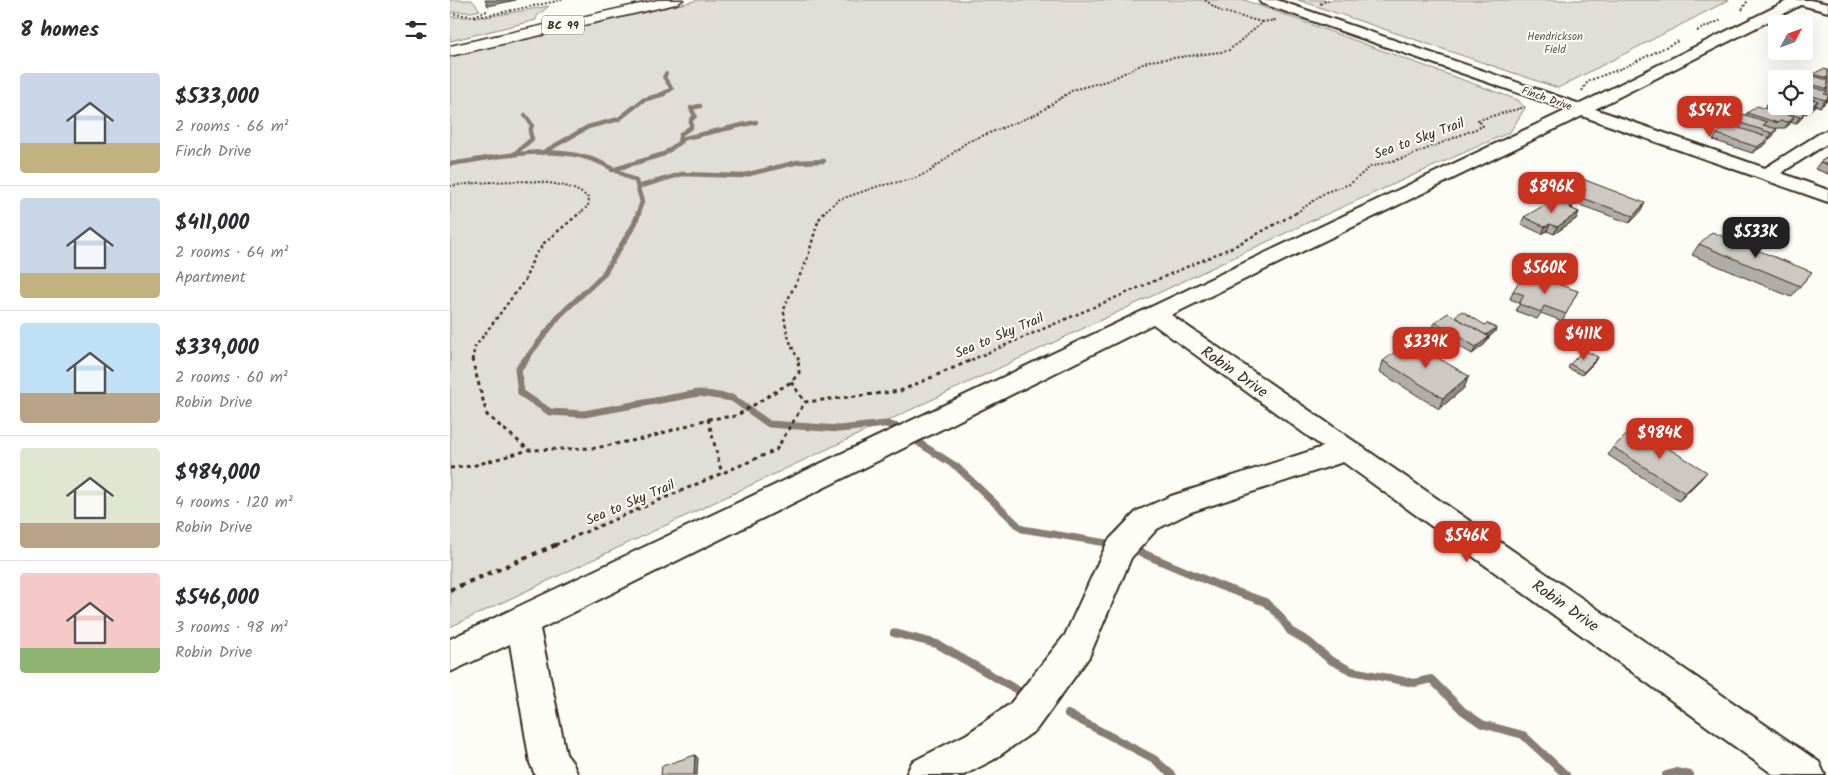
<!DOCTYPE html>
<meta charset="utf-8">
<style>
body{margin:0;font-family:Kalam,sans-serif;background:#f2f2f3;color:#2b2b33;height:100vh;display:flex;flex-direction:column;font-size:19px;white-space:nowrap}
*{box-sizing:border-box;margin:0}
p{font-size:16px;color:#7c7c81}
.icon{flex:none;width:28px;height:28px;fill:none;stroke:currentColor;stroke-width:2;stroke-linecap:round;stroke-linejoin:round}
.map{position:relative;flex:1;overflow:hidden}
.details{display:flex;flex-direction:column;background:#fff;width:450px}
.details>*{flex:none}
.needle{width:32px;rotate:49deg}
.controls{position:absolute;left:1318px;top:15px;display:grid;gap:10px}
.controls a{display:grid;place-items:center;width:45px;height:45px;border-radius:5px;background:#fff;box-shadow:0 5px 20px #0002;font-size:25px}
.price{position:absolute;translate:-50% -42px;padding:0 11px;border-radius:10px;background:#c8321e;color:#fff;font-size:16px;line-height:32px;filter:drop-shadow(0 1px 2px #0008)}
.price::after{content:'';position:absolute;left:50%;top:30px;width:15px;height:11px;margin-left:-8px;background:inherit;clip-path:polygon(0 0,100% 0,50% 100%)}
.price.selected{background:#222;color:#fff}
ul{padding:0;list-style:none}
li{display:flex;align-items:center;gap:15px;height:125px;padding:0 20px}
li+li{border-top:1px solid #e1e1e2}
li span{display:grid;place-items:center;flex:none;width:140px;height:100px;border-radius:5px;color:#555}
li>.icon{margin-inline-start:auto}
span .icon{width:60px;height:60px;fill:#fffc;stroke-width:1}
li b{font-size:21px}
h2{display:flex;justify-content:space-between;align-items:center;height:60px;padding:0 20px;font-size:21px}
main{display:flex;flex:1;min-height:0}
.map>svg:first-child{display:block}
.green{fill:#e1ded7;stroke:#8e847a}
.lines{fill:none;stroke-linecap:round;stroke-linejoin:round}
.stream-far4{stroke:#887d74;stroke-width:4}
.stream-far3{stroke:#887d74;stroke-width:4.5}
.stream-far2{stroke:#887d74;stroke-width:5.5}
.stream-far1{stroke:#887d74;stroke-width:7}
.stream{stroke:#887d74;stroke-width:8}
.minor-casing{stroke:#3b2a1e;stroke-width:4}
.highway-casing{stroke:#3b2a1e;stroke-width:3}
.path-far3{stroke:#3b2a1e;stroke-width:2;stroke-dasharray:2 2;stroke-linecap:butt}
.path-far2{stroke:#3b2a1e;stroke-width:2.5;stroke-dasharray:3 3;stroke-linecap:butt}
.path-far1{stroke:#3b2a1e;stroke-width:3;stroke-dasharray:4 4;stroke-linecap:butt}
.path{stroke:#3b2a1e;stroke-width:4.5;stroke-dasharray:5 5;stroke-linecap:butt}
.minor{fill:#fdfcf7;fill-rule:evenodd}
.highway{fill:#fdfcf7;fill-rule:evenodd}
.wall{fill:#b0aca7;stroke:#3b2a1e}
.shaded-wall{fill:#908c88;stroke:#3b2a1e}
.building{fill:#cdc8c2;stroke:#3b2a1e}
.labels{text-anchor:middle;stroke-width:4;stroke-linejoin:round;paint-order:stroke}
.far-park-label{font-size:11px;fill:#64574c;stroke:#fdfcf7}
.far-street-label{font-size:11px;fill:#3b2a1e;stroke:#fdfcf7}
.shield{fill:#fdfcf7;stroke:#75695f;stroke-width:1}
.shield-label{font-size:12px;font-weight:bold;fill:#3b2a1e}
.street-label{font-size:14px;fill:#3b2a1e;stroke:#fdfcf7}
.near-street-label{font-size:16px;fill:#3b2a1e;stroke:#fdfcf7}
</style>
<main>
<section class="details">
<h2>8 homes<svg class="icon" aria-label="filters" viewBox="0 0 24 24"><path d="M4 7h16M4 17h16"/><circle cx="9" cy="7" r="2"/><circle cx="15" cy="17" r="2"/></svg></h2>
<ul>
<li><span style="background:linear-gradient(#c9d6e8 70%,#c2b280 0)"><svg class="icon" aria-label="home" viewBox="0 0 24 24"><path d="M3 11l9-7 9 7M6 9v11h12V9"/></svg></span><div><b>$533,000</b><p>2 rooms · 66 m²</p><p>Finch Drive</p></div></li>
<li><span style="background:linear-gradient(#c9d6e8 75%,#c2b280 0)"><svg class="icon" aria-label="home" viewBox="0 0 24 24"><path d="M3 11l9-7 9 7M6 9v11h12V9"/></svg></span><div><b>$411,000</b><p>2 rooms · 64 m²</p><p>Apartment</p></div></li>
<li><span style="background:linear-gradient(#bfe0f5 70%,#b9a48a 0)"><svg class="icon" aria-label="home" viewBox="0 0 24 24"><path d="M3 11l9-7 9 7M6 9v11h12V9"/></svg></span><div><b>$339,000</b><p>2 rooms · 60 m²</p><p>Robin Drive</p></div></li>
<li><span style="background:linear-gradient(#dfe7d0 75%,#b9a48a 0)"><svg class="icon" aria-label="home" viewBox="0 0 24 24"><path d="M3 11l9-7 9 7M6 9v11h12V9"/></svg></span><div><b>$984,000</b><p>4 rooms · 120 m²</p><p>Robin Drive</p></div></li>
<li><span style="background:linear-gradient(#f6c9c9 75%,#8fb573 0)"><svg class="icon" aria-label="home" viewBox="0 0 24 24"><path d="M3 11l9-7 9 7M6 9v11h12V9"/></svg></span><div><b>$546,000</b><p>3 rooms · 98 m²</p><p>Robin Drive</p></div></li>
</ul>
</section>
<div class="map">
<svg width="1378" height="775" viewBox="0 0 1378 775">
<rect width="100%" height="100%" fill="#fdfcf7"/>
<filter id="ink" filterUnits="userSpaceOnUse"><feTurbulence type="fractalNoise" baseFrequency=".02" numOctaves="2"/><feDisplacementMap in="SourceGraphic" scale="10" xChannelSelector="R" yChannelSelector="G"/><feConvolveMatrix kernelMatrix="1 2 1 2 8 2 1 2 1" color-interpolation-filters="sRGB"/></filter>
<g filter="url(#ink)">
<!-- green -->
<g class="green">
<polygon points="0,0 22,0 30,10 22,12 0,12"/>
<polygon points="249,0 794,0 1068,100 1075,108 1060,132 859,222 0,627 0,57"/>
<polygon points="848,0 1279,0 1108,88"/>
<polygon points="99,6 87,16 86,20 0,41 0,17 36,17"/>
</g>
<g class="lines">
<!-- stream-far4 -->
<polyline class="stream-far4" points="210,95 222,89 214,77 216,74"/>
<!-- stream-far3 -->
<g class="stream-far3">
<polyline points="229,141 231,134 241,127 241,120 245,116 241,108 250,106"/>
<polyline points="92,153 138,127 169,119 193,100 214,94"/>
<polyline points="63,155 82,139 80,132 82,125 75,115"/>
<path d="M0,164C45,158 97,144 141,159C157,164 171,174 186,181L192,202L188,213"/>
<polyline points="162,170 214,154 235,138 306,122"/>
<polyline points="188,187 232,174 291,176 348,162 374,161"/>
</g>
<!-- stream-far2 -->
<polyline class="stream-far2" points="75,360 110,315 153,275 184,225 189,212"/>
<!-- stream-far1 -->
<g class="stream-far1">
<polyline points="76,359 68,369 71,393 100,412 134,414 249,393 282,398 319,424 389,429 436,424 451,428"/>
<polyline points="469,443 507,467 572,529 663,544"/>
</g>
<!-- stream -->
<g class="stream">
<polyline points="661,544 663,544"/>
<polyline points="680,548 770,586 815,602 829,615 840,631 859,642 880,660 902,671 964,683 981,679 1013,711 1032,724 1073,735 1116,775"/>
<polyline points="444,633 487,644 576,695"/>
<polyline points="618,714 704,759 722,775"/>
<polyline points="1216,775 1227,772 1240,775"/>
</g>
<defs>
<polygon id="minor" points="809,0 827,0 1130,104 1339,0 1360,0 1378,4 1378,12 1351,5 1145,109 1315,168 1372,132 1378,131 1378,143 1331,173 1378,190 1378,202 1132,116 721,315 1369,762 1375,775 1324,775 893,462 741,512 707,529 681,558 639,657 586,730 543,760 514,775 456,775 462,762 517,734 560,704 615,635 658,541 687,511 721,496 873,447 703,324 90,629 116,754 122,762 128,775 85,775 80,763 60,644 0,672 0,639 1117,110 811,3"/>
<polygon id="highway" points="208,0 233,0 226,4 0,56 0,46"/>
</defs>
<!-- minor casing -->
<use href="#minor" class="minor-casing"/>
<!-- highway casing -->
<use href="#highway" class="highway-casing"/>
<!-- path-far3 -->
<g class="path-far3">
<polyline points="755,0 770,11 812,22"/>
<polyline points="870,4 878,0"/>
<polyline points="1292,10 1298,0"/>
<polyline points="37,11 23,16 34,16 112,0"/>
<polyline points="0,14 23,16"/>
<polyline points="1247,31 1271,20"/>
<polyline points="1132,91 1138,81 1175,67 1228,41"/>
<path d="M0,186C32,182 116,173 139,199L138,206L130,213"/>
<polyline points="373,213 388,200 429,186 463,179 479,172 517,142 587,114 623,90 660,80 699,61 778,51 813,22 826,20"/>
<polyline points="846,213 876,192 900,184 920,167 957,157 1033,126 1028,120 1075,107"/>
</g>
<!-- path-far2 -->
<g class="path-far2">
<polyline points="22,360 25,347 75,280 83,259 94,243 131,212"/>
<path d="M349,360C340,346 335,329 334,312C334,303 352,273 356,262C361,250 366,219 374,212"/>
<polyline points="521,360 783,247 848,212"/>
</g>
<!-- path-far1 -->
<g class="path-far1">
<polyline points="22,359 37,415 79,450"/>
<polyline points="341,382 355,402"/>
<polyline points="258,419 272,474"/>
<polyline points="0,468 22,466 79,450 145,448 197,438 258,419 286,416 341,382 349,373 348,359"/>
<polyline points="105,545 326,450 355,402 450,391 524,359"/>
</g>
<!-- path -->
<polyline class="path" points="0,590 108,544"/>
<!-- minor -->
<use href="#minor" class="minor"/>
<!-- highway -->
<use href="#highway" class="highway"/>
</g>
<!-- wall -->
<g class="wall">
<polygon points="1378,70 1378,99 1376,102 1370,107 1365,105 1363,108 1356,114 1354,113 1350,120 1345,124 1341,122 1335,128 1326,128 1323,136 1319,139 1316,144 1302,153 1263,140 1267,134 1278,125 1281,120 1296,115 1297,113 1314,108 1315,106 1354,106 1354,79 1362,76 1363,74"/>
<polygon points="1378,157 1378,174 1365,169 1370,162"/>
<polygon points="1123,185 1191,211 1180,223 1124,203 1121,200 1124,194 1120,192"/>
<polygon points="1123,207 1122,209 1129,212 1126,219 1104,234 1097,231 1092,234 1071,224 1074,217"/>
<polygon points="1249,244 1362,272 1341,297 1242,255"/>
<polygon points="1082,281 1128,291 1112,321 1091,313 1087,319 1066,311 1070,303 1060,299 1063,291"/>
<polygon points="1004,317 1035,325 1045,332 1039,337 1035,344 1022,354 982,330 985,322"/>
<polygon points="1148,357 1146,361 1132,375 1118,368 1120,364"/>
<polygon points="933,361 1014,388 989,409 930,372"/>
<polygon points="1163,447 1251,479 1229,501 1158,455"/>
</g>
<!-- shaded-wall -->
<g class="shaded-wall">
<polygon points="35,0 66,0 38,6"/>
<polygon points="1378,97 1376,102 1370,107 1375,100"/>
<polygon points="1368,101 1363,108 1356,114 1360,107"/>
<polygon points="1354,113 1350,120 1345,124 1350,117"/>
<polygon points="1344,117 1340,124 1335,128 1339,122"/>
<polygon points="1327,129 1323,136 1319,139 1316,144 1302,153 1307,147 1319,138 1322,133"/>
<polygon points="1195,203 1191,211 1180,223 1183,216"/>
<polygon points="1129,212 1126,219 1104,234 1107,227"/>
<polygon points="1100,224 1097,231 1092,234 1095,227"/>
<polygon points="1046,328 1045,332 1033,341 1034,337"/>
<polygon points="1039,337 1035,344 1022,354 1026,347"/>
<polygon points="1148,357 1146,361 1132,375 1134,372"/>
<polygon points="1019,376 1014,388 989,409 993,398"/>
<polygon points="1257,472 1251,479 1229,501 1235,493"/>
<polygon points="245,755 248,758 247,775 244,775"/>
</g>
<!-- building -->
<g class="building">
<polygon points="1373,69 1378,70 1378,78 1363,74"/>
<polygon points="1356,74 1378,80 1378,89 1354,82 1354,79 1350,79"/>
<polygon points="1354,85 1377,91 1374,94 1378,95 1378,97 1375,100 1354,93"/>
<polygon points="1354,97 1368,101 1360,107 1354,105"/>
<polygon points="1324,99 1326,99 1326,106 1349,106 1354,108 1350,112 1354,113 1350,117 1315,106"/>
<polygon points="1307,106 1344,117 1339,122 1330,121 1328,123 1297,113"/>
<polygon points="1289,113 1317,122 1313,125 1327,129 1322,133 1281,120"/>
<polygon points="1277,124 1320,138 1307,147 1267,134"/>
<polygon points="1378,157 1378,165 1370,162"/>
<polygon points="1130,178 1195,203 1183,216 1127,196 1124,193 1127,190 1136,190 1123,185"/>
<polygon points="1105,199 1123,207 1120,208 1129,212 1107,227 1100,224 1095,227 1074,217"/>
<polygon points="1262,232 1362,272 1350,286 1249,244"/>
<polygon points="1085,276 1128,291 1116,314 1094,306 1091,312 1069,304 1074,295 1063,291 1072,277 1082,281"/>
<polygon points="1012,311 1035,325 1037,323 1046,328 1036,335 1004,317"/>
<polygon points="998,313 1039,337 1026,347 985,322"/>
<polygon points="959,341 1019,376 993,398 933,361"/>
<polygon points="1134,350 1148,357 1134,372 1120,364"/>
<polygon points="1185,428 1257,472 1235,493 1163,447"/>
<polygon points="245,755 244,775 211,775 212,766"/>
</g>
</g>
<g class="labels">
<!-- far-park labels -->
<g class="far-park-label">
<text x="1105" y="40">Hendrickson<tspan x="1105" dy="13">Field</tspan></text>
</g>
<!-- far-street labels -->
<g class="far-street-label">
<text transform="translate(1097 98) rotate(19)" y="4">Finch Drive</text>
</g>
<!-- shield labels -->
<rect class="shield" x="92" y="15.5" width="42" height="19" rx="4"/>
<g class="shield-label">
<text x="113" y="29">BC 99</text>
</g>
<!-- street labels -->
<g class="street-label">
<text transform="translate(969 138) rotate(-20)" y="5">Sea to Sky Trail</text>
<text transform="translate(549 335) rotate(-23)" y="5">Sea to Sky Trail</text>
<text transform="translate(180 502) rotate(-23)" y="5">Sea to Sky Trail</text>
</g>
<!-- near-street labels -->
<g class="near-street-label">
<text transform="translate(785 371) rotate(35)" y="6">Robin Drive</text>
<text transform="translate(1116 605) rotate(35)" y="6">Robin Drive</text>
</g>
</g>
</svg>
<div class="controls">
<a><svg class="needle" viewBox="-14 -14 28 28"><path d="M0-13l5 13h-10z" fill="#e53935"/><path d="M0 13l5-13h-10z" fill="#7c7c81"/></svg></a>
<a><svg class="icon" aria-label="locate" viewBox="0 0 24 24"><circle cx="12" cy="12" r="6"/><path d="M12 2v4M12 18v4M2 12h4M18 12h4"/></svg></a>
</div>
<b class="price" style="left:1260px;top:138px">$547K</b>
<b class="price" style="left:1102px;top:214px">$896K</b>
<b class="price selected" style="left:1306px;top:259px">$533K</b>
<b class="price" style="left:1095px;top:295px">$560K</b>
<b class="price" style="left:1134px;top:361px">$411K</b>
<b class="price" style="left:976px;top:369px">$339K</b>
<b class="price" style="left:1210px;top:460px">$984K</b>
<b class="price" style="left:1017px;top:563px">$546K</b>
</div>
</main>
